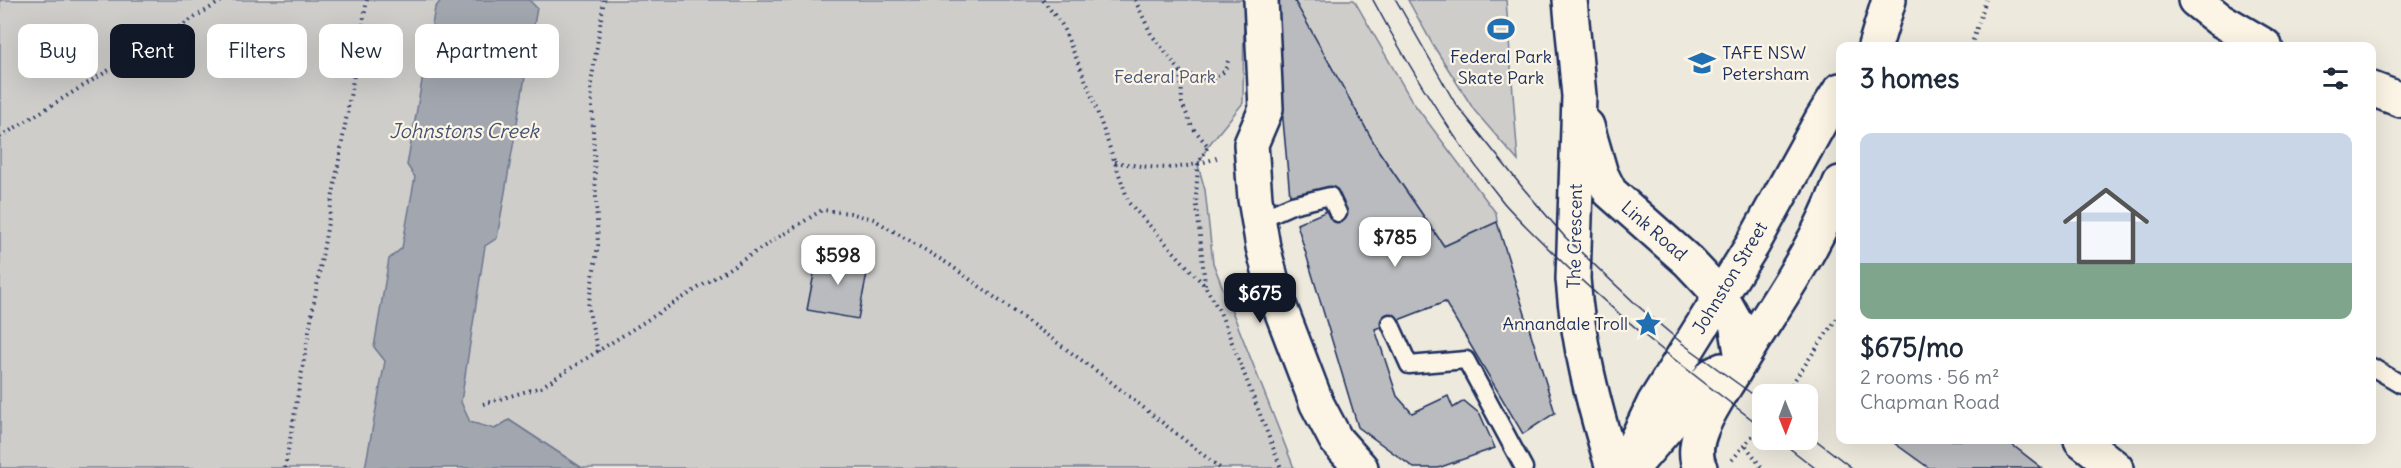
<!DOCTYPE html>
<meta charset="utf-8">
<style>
body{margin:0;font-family:Delius,sans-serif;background:#f2f2f3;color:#1f2937;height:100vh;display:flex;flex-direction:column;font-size:22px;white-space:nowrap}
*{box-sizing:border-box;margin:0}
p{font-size:20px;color:#747a83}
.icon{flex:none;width:33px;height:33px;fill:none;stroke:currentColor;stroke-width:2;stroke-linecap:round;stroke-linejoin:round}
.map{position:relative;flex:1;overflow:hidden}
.details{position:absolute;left:1836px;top:42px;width:540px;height:402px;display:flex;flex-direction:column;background:#fff;border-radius:12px;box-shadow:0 6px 24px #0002}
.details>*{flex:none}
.banner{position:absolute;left:18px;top:24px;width:570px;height:54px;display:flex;gap:12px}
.needle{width:39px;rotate:179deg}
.fabs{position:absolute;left:1752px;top:384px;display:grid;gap:12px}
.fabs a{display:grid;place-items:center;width:66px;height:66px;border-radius:12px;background:#fff;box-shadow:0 6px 24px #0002;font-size:30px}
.price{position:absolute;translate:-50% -51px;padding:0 14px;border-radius:12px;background:#fff;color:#222;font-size:20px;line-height:39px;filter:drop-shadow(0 2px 3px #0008)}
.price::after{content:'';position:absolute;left:50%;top:36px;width:18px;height:14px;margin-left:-9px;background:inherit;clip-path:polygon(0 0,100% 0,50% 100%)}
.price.on{background:#111827;color:#fff}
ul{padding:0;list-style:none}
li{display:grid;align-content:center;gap:12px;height:318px;padding:0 24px}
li+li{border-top:2px solid #e0e1e3}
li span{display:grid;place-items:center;height:186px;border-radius:12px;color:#555}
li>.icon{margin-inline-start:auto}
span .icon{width:108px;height:108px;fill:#fffc;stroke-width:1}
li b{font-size:26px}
h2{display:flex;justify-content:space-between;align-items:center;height:72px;padding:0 24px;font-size:26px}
.pill{padding:0 21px;border-radius:12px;background:#fff;box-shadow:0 6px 24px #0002;font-size:21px;line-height:54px}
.pill.on{background:#111827;color:#fff}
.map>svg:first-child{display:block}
.green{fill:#cfcdca;stroke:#757e94;stroke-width:1.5}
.water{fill:#a2a7af;stroke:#6c778f;stroke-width:1.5}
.building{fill:#babbbe;stroke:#1b2f5e;stroke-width:1.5}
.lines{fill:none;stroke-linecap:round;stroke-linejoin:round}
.service-casing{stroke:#1b2f5e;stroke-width:21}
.minor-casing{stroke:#1b2f5e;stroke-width:38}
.primary-casing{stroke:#1b2f5e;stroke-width:38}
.path{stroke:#1b2f5e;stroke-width:4;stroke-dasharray:1.5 4.5;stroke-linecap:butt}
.service{stroke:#fcf5e5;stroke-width:16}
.minor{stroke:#fcf5e5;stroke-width:33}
.primary{stroke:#fcf5e5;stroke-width:33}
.tram{stroke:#1b2f5e;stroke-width:1.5}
.labels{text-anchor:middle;stroke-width:4.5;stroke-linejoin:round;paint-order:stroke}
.poi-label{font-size:18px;fill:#1b2f5e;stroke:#fcf5e5;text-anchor:start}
.park-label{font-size:18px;fill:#485679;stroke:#fcf5e5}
.street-label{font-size:18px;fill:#1b2f5e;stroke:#fcf5e5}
.water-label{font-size:20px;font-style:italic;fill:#445376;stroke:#fcf5e5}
</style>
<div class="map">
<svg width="2401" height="468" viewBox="0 0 2401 468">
<rect width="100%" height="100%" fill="#eee9dd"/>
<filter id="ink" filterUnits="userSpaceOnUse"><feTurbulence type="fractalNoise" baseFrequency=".0167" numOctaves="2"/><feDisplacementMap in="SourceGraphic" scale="12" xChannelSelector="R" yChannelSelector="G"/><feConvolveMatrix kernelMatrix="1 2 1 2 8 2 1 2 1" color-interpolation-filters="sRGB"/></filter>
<g filter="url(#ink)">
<!-- green -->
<g class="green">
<polygon points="0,0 1246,0 1244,7 1243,103 1208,146 1198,165 1205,190 1213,263 1294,468 582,468 509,420 433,468 0,468"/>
<polygon points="1294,0 1354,0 1412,101 1496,213 1497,222 1444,246 1378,150"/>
<polygon points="1408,0 1506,0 1518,161 1474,110 1433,45"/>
</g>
<!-- water -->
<polygon class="water" points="441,0 529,0 537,8 497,238 485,246 461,402 470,422 495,429 509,420 582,468 365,468 385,361 374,347 389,259 402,248 415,177 407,165 435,8"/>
<!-- building -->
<g class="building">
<polygon points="1272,0 1294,0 1378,150 1444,246 1497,222 1555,413 1523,434 1445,302 1375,329 1397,396 1412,413 1448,396 1453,408 1464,401 1480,414 1495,448 1438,468 1414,468 1358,427 1297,224 1329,210 1330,217 1343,210 1333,187 1290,196"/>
<polygon points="818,253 869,263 858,319 807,310"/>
<polygon points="1890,440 2006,440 2042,468 1929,468"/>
</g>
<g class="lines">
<defs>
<g id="service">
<polyline points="1258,220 1292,205 1330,196 1338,213"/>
<polyline points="1390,323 1409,365 1466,360 1524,468"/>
<polyline points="2372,367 2401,384"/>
</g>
<g id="minor">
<polyline points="1261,0 1266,109 1251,144 1255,199 1263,247 1276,297 1317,404 1336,440 1361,468"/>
<polyline points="2195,0 2219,19 2265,46"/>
<polyline points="2372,89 2401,100"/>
<polyline points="2081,440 2116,468"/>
</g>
<g id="primary">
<path d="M1570,0L1579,96L1573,279C1578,345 1594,406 1613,468"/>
<polyline points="1875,46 1889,0"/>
<polyline points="1587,126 1601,174 1610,192 1688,261 1721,296 1736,323 1742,358"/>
<polyline points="1640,459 1712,375 1722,370"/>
<polyline points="1623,468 1654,403 1753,244 1823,117 1840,90"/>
<path d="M1700,468C1694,456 1697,440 1702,428C1710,408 1723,390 1734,372C1771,309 1815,252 1840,183"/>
</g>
</defs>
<!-- service casing -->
<use href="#service" class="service-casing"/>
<!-- minor casing -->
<use href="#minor" class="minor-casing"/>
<!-- primary casing -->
<use href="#primary" class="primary-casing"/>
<!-- path -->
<g class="path">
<polyline points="1043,0 1062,25 1090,91 1129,203 1205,286 1220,312 1281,468"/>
<polyline points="1135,0 1151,34 1181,72 1209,82 1225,71 1228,61"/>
<polyline points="1971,46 1986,0"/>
<polyline points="1181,72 1182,103 1192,127 1208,146 1198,165 1196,197 1205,285"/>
<polyline points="0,137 223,0"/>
<path d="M1115,162C1155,169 1179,172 1219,157"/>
<polyline points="598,352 588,307 598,245 591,84 604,0"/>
<polyline points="1785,394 1840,314"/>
<polyline points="483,404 541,387 822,210 850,213 873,219 950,265 1102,375 1220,468"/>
<polyline points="1746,446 1762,468"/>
<polyline points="1732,460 1762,424"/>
<polyline points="285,468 367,0"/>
</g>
<!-- service -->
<use href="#service" class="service"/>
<!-- minor -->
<use href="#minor" class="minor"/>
<!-- primary -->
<use href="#primary" class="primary"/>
<!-- tram -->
<g class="tram">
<path d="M1373,0C1411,71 1454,141 1504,203C1518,219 1534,234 1549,249C1615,315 1688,371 1762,427"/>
<polyline points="1396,0 1455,103 1523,188 1565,237 1638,306 1683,344 1762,401"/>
<polyline points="1808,434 1852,468"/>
<polyline points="1779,440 1815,468"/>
</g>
</g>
</g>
<!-- icons -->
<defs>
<symbol id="stadium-bare" viewBox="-9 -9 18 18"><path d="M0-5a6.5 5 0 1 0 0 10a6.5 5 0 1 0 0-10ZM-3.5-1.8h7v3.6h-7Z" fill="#1f6fb2" stroke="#fcf5e5" stroke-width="2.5" paint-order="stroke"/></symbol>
<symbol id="university-bare" viewBox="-9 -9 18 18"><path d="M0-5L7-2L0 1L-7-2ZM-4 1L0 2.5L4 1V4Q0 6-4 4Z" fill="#1f6fb2" stroke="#fcf5e5" stroke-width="2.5" paint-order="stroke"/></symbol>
<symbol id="sight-bare" viewBox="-9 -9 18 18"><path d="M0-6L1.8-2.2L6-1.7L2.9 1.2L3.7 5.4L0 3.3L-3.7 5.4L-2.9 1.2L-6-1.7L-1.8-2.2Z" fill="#1f6fb2" stroke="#fcf5e5" stroke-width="2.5" paint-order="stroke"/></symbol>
</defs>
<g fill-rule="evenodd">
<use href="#stadium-bare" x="1482" y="10" width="38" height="38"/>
<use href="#university-bare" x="1683" y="44" width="38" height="38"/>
<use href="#sight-bare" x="1629" y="305" width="38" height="38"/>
</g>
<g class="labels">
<!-- poi labels -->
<g class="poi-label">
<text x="1722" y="59">TAFE NSW<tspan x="1722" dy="21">Petersham</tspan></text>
<text x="1501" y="63" text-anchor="middle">Federal Park<tspan x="1501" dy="21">Skate Park</tspan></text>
<text x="1628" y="330" text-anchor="end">Annandale Troll</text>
</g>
<!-- park labels -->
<g class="park-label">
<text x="1165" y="83">Federal Park</text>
</g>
<!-- street labels -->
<g class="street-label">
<text transform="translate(1654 231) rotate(41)" y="6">Link Road</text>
<text transform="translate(1575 236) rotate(-89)" y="6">The Crescent</text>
<text transform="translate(1730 278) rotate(-59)" y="6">Johnston Street</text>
</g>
<!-- water labels -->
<g class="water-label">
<text x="464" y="138">Johnstons Creek</text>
</g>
</g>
</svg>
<div class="fabs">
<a><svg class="needle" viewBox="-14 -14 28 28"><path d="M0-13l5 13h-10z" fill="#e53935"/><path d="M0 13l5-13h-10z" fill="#747a83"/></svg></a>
</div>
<b class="price" style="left:1395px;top:268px">$785</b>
<b class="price" style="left:838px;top:286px">$598</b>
<b class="price on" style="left:1260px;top:324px">$675</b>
<div class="banner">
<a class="pill">Buy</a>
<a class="pill on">Rent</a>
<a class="pill">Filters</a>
<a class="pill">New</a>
<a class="pill">Apartment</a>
</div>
<section class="details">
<h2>3 homes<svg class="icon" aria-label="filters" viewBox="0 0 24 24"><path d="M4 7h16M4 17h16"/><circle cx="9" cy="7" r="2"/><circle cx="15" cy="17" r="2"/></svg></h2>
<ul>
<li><span style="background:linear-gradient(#c9d6e8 70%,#7fa58c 0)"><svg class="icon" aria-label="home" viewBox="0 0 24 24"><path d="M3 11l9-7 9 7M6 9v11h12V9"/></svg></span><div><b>$675/mo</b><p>2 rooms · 56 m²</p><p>Chapman Road</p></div></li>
</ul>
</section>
</div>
